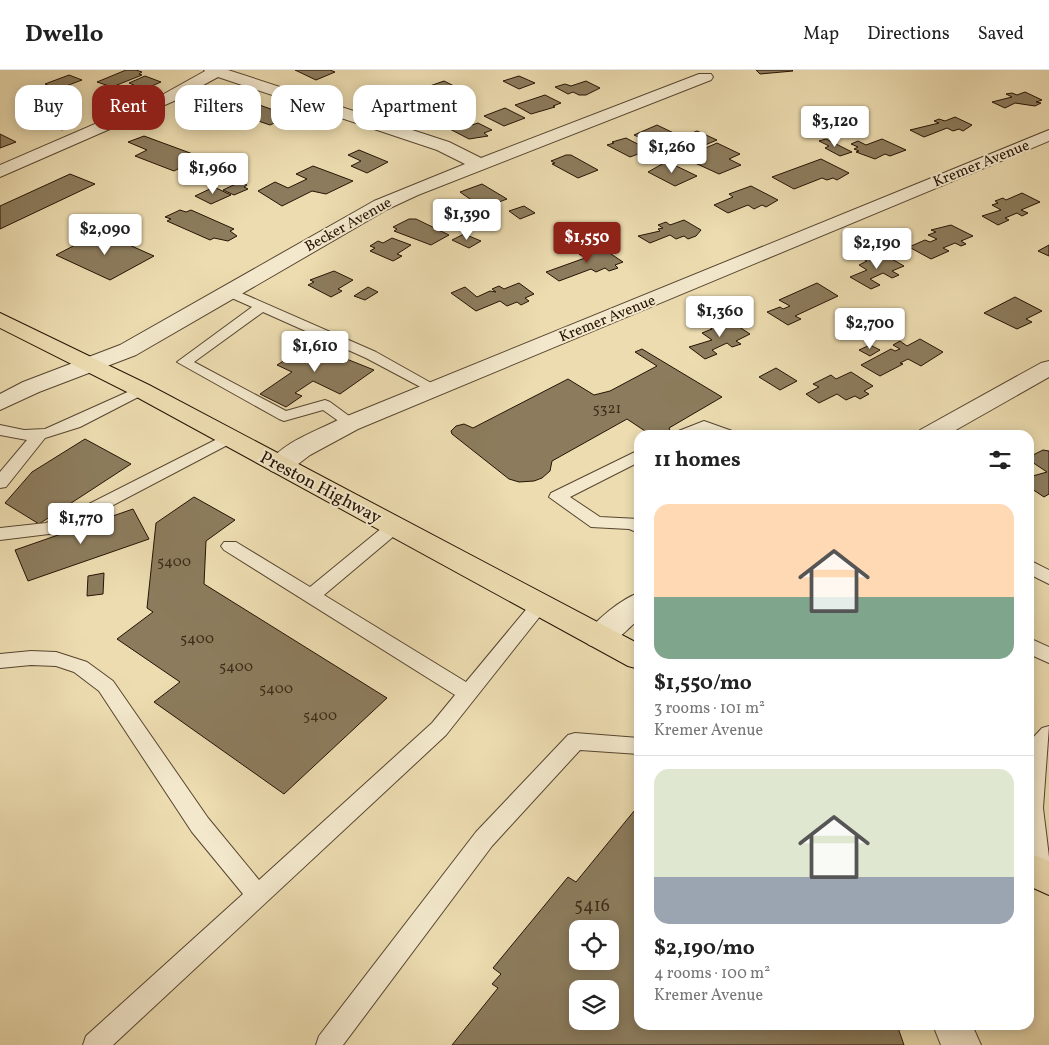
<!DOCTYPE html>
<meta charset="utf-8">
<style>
body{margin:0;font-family:Vollkorn,serif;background:#f6f6f6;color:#222;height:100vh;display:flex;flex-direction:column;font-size:19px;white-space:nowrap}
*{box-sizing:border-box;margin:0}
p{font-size:16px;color:#767676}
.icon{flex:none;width:28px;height:28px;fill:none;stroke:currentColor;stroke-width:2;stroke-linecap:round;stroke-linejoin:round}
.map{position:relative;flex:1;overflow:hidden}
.side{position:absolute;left:634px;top:360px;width:400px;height:600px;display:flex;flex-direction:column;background:#fff;border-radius:15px;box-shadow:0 2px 12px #0003}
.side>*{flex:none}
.top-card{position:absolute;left:15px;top:15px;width:475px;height:45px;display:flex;gap:10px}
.fabs{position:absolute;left:569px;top:850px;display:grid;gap:10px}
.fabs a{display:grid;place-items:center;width:50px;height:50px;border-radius:10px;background:#fff;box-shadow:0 2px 12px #0003;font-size:25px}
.price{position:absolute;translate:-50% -42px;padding:0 11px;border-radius:5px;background:#fff;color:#222;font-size:16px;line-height:32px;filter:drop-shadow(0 1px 2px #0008)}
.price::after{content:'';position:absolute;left:50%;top:30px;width:15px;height:11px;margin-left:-8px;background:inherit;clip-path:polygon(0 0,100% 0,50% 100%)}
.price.current{background:#8f2418;color:#fff}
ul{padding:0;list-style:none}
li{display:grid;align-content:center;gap:10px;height:265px;padding:0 20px}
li+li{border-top:1px solid #e0e0e0}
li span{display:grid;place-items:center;height:155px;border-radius:15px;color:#555}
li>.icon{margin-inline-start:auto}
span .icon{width:90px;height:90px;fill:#fffc;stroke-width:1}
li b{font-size:21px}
h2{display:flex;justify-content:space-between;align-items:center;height:60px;padding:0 20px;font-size:21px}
.pill{padding:0 18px;border-radius:15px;background:#fff;box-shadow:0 2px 12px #0003;font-size:18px;line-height:45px}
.pill.current{background:#8f2418;color:#fff}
header{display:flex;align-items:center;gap:30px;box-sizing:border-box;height:70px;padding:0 25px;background:#fff;border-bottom:1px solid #e0e0e0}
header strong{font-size:24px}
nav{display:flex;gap:28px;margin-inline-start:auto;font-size:18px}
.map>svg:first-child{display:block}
.building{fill:#8c7c5d;stroke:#251304;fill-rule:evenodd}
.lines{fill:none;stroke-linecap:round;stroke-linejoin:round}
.service-casing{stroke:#57452f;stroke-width:2}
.minor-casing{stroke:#57452f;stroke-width:2}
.primary-casing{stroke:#251304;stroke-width:2}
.service{fill:#f3e8cc;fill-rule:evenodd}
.minor{fill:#f3e8cc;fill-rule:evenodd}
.primary{fill:#ecdcb0;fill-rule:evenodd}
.labels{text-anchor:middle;stroke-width:4;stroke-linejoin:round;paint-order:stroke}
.far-street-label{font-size:15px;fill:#251304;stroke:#f3e8cc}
.number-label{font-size:15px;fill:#3f2d1a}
.street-label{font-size:18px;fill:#251304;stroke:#f3e8cc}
.near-number-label{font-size:18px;fill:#3f2d1a}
</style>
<header>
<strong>Dwello</strong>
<nav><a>Map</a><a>Directions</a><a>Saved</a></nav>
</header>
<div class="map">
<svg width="1049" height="975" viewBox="0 0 1049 975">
<rect width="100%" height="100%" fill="#ecdcb0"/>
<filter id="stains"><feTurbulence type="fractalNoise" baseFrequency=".004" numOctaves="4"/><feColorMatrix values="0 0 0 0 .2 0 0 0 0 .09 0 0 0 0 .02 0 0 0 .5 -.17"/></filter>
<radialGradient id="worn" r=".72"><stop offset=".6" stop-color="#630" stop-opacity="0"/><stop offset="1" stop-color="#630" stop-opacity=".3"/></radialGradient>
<!-- building -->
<g class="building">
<polygon points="126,0 136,0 142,2 139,4 142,5 112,17 97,12"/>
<polygon points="295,0 330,0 335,2 316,10"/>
<polygon points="756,0 792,0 793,1 760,4"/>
<polygon points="69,5 82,10 58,19 45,14"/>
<polygon points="145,6 161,12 129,26 118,21 134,15 129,13"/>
<polygon points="519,6 535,13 519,19 503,11"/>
<polygon points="444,11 460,19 443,25 427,17"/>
<polygon points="586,11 600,18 586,25 579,25 573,22 568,24 555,17 565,14 571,16"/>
<polygon points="1025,22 1042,30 1036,32 1041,33 1035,36 1015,33 1005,38 992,32 1012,27 1006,24 1012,23 1017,25"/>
<polygon points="233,24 251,30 228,42 209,36 217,32 213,30 224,25"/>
<polygon points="545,25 561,33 553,36 555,37 531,44 515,35"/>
<polygon points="454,27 476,38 466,41 444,31"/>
<polygon points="254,33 290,46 270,55 235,43"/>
<polygon points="442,34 460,42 445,48 427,39"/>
<polygon points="49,36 59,41 39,49 32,46 38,44 35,42"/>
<polygon points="505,38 525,48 504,56 484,46"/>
<polygon points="955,47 972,55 963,61 959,59 953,61 947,58 924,67 910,60 939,53 934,51 939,49 945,51"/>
<polygon points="67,48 79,52 62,60 50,55"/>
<polygon points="478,53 492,60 484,63 488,66 469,69 446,57 461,54 466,57"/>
<polygon points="657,55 682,67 697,61 717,70 686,83 690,85 717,73 740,84 729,89 741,95 719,104 634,65"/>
<polygon points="0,64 16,72 0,78"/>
<polygon points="144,66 201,87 174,101 135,86 147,80 128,72"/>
<polygon points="626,68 649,80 630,87 607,75 614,73 612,72"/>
<polygon points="826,69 852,82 840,86 825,78 829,76 819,71"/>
<polygon points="882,69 906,80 890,86 885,84 875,89 856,82 859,81 854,79 858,77 851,74 858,71 866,75"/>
<polygon points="359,80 388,92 367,103 351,96 361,91 348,85"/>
<polygon points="566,85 571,85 598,100 578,108 552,94 555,93 551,91"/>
<polygon points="821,89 849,103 837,110 833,108 827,110 822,108 794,119 772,107"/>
<polygon points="664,93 670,93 697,106 675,116 648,102"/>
<polygon points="313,96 353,111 326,124 312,121 282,136 258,121 275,112 288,118 307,109 296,104"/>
<polygon points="70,104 95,114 0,159 0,136"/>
<polygon points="240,112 247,115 244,117 248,119 234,125 223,120"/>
<polygon points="482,114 507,129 483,138 460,122"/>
<polygon points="751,116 778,130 766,137 762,135 754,139 748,135 728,143 714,135 733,127 729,124"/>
<polygon points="214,117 231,125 211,134 195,126"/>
<polygon points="1022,123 1040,132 1021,140 1028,143 1022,146 1017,143 1005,148 1009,150 998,155 982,146 1001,140 992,135 998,133 995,131 1003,128 1006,130"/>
<polygon points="524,136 535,143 520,149 509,141"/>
<polygon points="180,140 186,142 191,140 234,159 230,161 237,166 228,171 214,168 210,170 167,151 171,149 165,147"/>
<polygon points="409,149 416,149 449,165 431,175 394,161 397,159 393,157"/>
<polygon points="684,150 701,160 696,166 688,169 684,166 676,169 670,165 650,173 638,166 660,161 658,159 663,158 658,155 666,152 670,155"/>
<polygon points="951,155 973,166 961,171 966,174 961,176 955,173 943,178 949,181 931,189 909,177 925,170 930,172 937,169 928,165 936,162 931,160"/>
<polygon points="100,162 154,186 110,210 56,185"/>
<polygon points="464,164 481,171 469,178 452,170"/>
<polygon points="392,168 411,175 397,184 402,186 393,191 370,181 375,178 370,176 378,171 383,173"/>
<polygon points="1049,175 1049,186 1038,181"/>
<polygon points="599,176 623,192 615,195 618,198 609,201 605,198 596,202 591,199 559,211 546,202 585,188 579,184"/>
<polygon points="883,184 904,196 892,201 899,205 892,208 883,203 870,209 880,215 871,219 850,207 867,200 859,195 867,191 863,189"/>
<polygon points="334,201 353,210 338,219 342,221 331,227 308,215 314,212 310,210"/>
<polygon points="519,213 534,224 525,228 529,231 521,235 517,232 507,236 500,231 476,241 451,223 465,217 477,227 490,221 496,222 492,219 499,216 504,219"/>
<polygon points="817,213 838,226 795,246 801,249 788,255 767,242 780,237 783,239 790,236 779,230"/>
<polygon points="368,217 378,222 365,230 354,226"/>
<polygon points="1015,227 1042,241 1026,249 1032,252 1017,259 984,243"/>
<polygon points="730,251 750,264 736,271 741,274 732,277 727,273 712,280 717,284 705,289 689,277 712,270 702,263 712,259 708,256"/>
<polygon points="920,269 943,282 921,296 908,289 900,293 903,294 880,306 861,295 891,279 895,281 900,279 893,275 900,271 907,276"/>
<polygon points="308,271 313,274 316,271 343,284 339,286 374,300 340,324 313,311 295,323 302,326 286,337 260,324 292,302 277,295 290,287 287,285"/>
<polygon points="870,275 880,280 870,286 859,280"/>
<polygon points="642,279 722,327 669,358 672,365 651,365 627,349 552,391 550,401 542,408 534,411 519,412 509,409 452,364 451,361 456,356 464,354 473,358 568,309 594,325 610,321 657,296 635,282"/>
<polygon points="776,298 797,311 780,320 759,307"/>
<polygon points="851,302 873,316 864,321 869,324 860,329 855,326 846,330 837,324 819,333 806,324 819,317 813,314 831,305 836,309"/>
<polygon points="85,369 131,394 39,454 5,433 32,402"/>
<polygon points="1043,380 1049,381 1049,424 1044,427 1029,417 1029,407 1047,402 1029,390 1029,387"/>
<polygon points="194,427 235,450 206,471 204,514 387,628 284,724 154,632 180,612 117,569 153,542 147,538 156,453"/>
<polygon points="133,439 149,469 28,511 15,480"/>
<polygon points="104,503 103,524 87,526 88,506"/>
<path d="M639,735V955H897L904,975H452L498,918L492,914L501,904L493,898L568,807L576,812ZM578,859H610V891H578ZM578,919H610V951H578Z"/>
</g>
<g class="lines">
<defs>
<g id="service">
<polygon points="230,218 376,282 442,319 440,322 430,322 366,288 263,242 194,292 286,341 325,330 330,332 360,354 357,357 347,357 323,340 284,351 279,349 177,292 252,237 225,225 223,222 225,219"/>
<polygon points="141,316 148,320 146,323 80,357 45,368 6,417 0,418 0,402 27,370 0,365 0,355 24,360 45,359"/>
<polygon points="704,351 735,362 737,365 714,365 704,361 696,365 674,365 676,362"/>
<polygon points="229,363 237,368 235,371 85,450 49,464 0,470 0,458 46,453 73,442"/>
<polygon points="639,380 639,392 570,427 600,447 639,449 639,463 629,459 591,457 549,427 551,423"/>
<polygon points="394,451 400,453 403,457 400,461 324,525 466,612 534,530 540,528 546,530 549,535 446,665 113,975 83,975 86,966 243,824 192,762 99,621 74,602 56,596 31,595 0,598 0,584 31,581 56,582 87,592 113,611 208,748 259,810 432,653 455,625 224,480 221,476 224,472 236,472 310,517 388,453"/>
<polygon points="1029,490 1049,500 1049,514 1029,504"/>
<polygon points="1029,568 1049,577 1049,593 1029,584"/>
<polygon points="1049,656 1043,738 1049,787 1049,809 1040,814 1032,811 1029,803 1029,672 1042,658"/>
<polygon points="575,663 639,668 639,684 580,680 492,776 343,975 316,975 319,966 476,762 568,665"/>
</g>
<g id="minor">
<polygon points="204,0 228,0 449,72 481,88 699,4 711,4 713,7 711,10 418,125 388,139 136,285 39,322 0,340 0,324 23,312 120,275 374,131 465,94 437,80 218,7 174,31 0,107 0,95 162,25 205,1"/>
<path d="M1049,60V71L358,359L310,385L289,401L280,403L271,401L267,395C282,372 317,361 340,349Z"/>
<polygon points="1049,291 1049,307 947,365 917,365 920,360 1041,293"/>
<path d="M639,523V549C623,563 610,581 589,575L584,567C593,552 622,528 639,523Z"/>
<polygon points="933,955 972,955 981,975 941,975"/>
</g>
<g id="primary">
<polygon points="0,243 149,315 639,574 639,599 628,596 133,325 0,258"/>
<polygon points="1029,783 1049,791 1049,825 1029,816"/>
</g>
</defs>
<!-- service casing -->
<use href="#service" class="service-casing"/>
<!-- minor casing -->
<use href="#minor" class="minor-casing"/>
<!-- primary casing -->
<use href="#primary" class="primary-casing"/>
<!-- service -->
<use href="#service" class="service"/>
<!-- minor -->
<use href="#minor" class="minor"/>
<!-- primary -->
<use href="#primary" class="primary"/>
</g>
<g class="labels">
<!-- far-street labels -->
<g class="far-street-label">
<text transform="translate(981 93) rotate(-22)" y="5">Kremer Avenue</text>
<text transform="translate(348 154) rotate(-29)" y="5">Becker Avenue</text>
<text transform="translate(607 248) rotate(-22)" y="5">Kremer Avenue</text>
</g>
<!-- number labels -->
<g class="number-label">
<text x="607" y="343">5321</text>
<text x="174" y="496">5400</text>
<text x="197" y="573">5400</text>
<text x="236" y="601">5400</text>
<text x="276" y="623">5400</text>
<text x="320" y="650">5400</text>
</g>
<!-- street labels -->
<g class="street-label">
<text transform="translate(321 417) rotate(28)" y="6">Preston Highway</text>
</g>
<!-- near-number labels -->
<g class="near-number-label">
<text x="592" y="841">5416</text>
</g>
</g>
<rect width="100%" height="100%" filter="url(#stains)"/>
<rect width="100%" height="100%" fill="url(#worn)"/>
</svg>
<div class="fabs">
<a><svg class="icon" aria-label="locate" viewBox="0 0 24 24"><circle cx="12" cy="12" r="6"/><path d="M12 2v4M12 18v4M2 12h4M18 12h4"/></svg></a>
<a><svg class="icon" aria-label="layers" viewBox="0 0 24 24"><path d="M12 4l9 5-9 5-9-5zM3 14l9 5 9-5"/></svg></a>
</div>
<b class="price" style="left:835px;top:78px">$3,120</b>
<b class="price" style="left:672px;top:104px">$1,260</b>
<b class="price" style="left:213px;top:125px">$1,960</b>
<b class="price" style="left:467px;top:171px">$1,390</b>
<b class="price" style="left:105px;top:186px">$2,090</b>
<b class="price current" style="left:587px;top:194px">$1,550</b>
<b class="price" style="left:877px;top:200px">$2,190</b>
<b class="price" style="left:720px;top:268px">$1,360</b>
<b class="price" style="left:870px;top:280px">$2,700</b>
<b class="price" style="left:315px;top:303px">$1,610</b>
<b class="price" style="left:81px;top:475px">$1,770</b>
<div class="top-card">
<a class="pill">Buy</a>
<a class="pill current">Rent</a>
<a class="pill">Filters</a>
<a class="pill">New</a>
<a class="pill">Apartment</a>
</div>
<section class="side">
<h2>11 homes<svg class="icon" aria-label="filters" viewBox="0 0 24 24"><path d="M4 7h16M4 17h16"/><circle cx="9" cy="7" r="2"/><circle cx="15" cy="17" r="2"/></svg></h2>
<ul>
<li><span style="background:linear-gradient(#ffd9b3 60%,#7fa58c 0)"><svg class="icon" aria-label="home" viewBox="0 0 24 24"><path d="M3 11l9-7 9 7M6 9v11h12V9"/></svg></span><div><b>$1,550/mo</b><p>3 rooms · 101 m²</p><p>Kremer Avenue</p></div></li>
<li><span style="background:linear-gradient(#dfe7d0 70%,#9aa5b1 0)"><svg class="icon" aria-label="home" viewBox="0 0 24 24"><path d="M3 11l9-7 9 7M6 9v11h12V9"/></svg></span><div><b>$2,190/mo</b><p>4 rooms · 100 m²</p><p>Kremer Avenue</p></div></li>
</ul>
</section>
</div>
